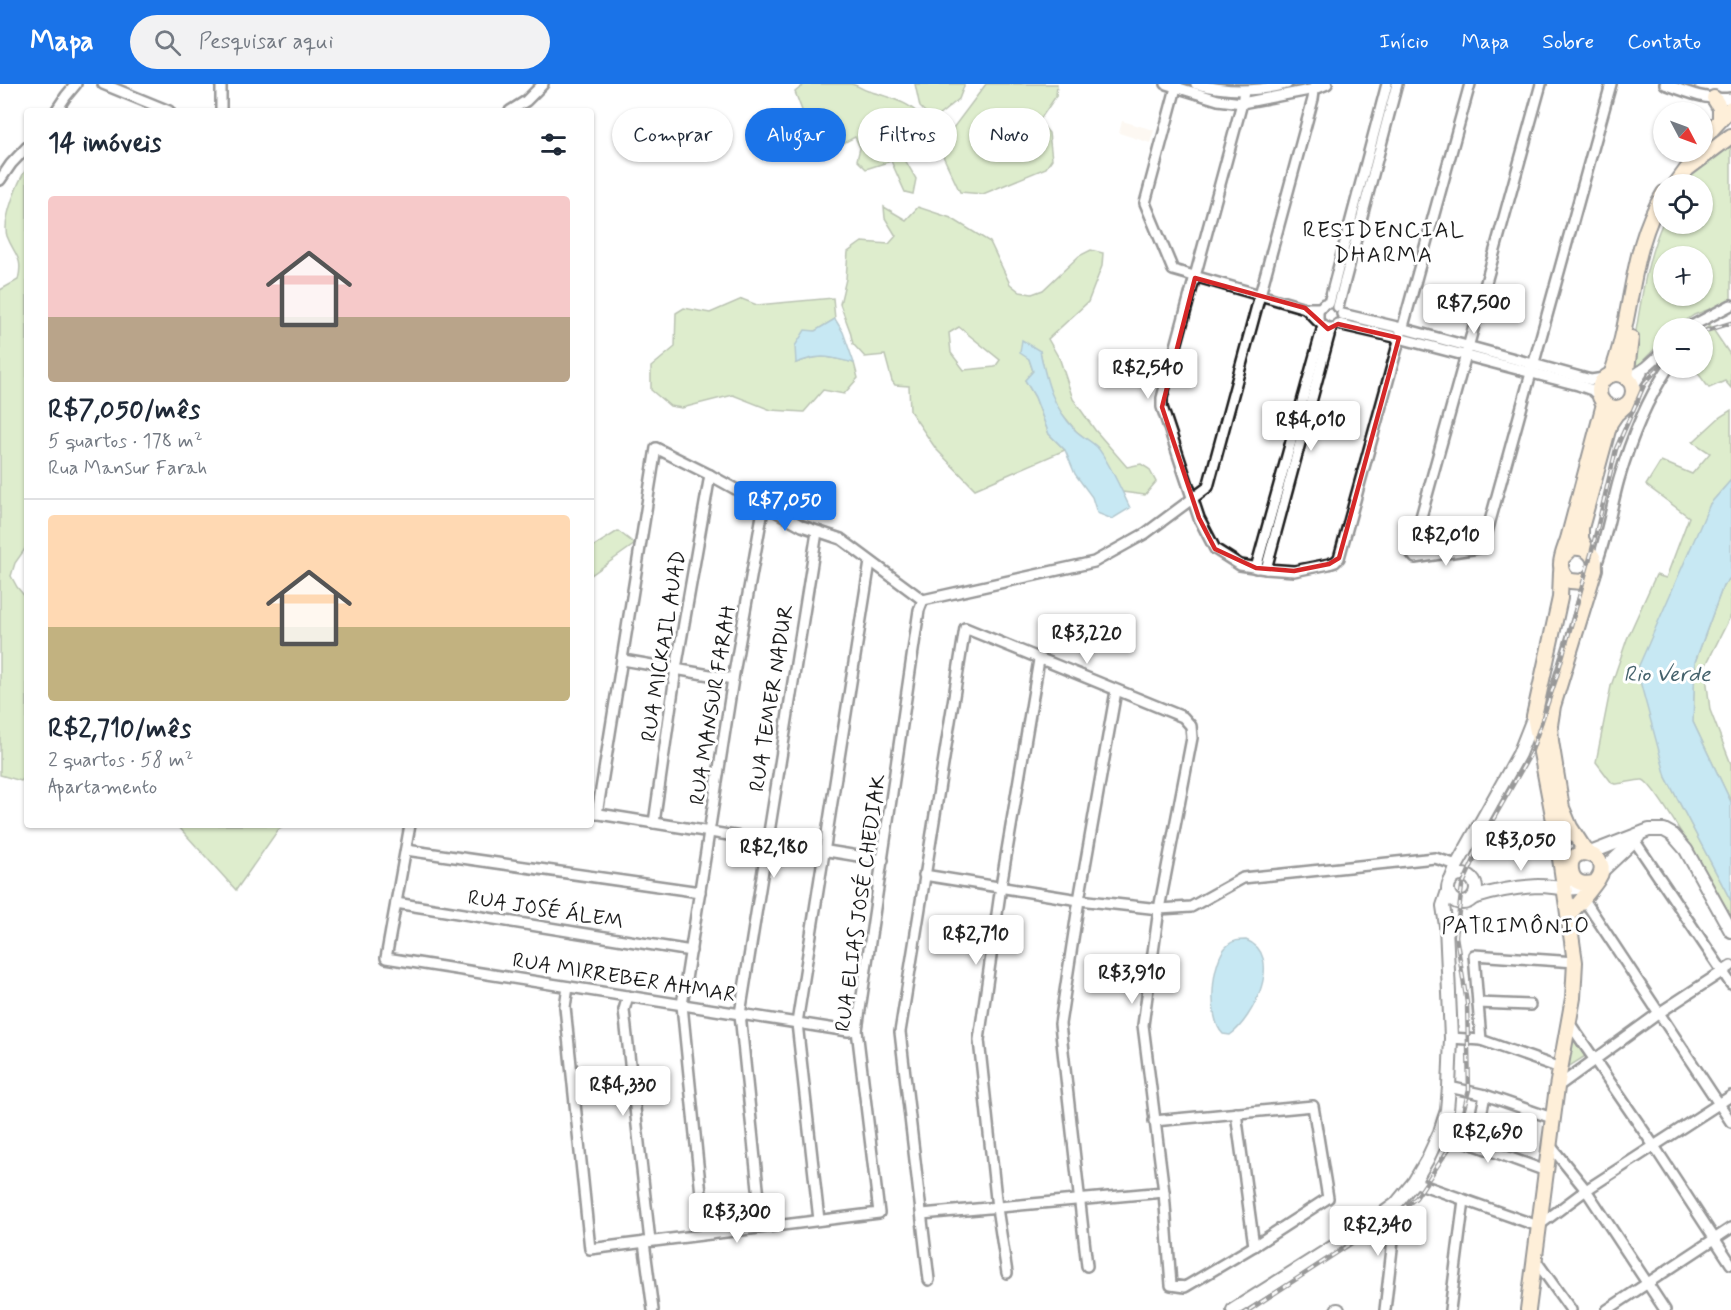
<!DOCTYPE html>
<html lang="pt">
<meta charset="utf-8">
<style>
body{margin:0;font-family:Mynerve,sans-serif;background:#f2f2f3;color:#1f2937;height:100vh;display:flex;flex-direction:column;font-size:22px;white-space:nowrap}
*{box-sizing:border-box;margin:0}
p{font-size:20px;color:#747a83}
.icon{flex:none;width:33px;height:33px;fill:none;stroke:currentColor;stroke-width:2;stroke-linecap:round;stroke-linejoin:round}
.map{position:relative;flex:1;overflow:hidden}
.drawer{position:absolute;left:24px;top:24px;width:570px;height:720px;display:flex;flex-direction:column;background:#fff;border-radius:6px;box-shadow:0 2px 4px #0004}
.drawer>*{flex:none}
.hud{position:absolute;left:612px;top:24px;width:570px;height:54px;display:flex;gap:12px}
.needle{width:39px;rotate:131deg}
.tools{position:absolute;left:1653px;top:18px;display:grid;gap:12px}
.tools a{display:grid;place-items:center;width:60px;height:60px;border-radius:50%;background:#fff;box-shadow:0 2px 4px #0004;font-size:30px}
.price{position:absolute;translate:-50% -51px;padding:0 14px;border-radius:6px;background:#fff;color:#222;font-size:20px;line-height:39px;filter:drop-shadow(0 2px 3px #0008)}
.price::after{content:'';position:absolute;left:50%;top:36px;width:18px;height:14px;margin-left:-9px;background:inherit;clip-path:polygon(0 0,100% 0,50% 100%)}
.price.selected{background:#1a73e8;color:#fff}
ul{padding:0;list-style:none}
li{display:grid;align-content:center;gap:12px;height:318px;padding:0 24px}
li+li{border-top:2px solid #e0e1e3}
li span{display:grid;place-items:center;height:186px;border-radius:6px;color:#555}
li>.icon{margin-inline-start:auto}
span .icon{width:108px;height:108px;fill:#fffc;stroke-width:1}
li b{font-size:26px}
h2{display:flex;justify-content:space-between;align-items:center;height:72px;padding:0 24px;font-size:26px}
.chip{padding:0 21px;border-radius:27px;background:#fff;box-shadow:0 2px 4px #0004;font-size:21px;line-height:54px}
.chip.selected{background:#1a73e8;color:#fff}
header{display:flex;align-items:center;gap:36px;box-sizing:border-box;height:84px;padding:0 30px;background:#1a73e8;color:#fff}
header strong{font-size:28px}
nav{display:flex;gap:33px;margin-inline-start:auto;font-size:21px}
.search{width:420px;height:54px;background:#f2f2f3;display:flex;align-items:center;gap:15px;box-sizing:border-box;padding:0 21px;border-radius:33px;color:#747a83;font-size:22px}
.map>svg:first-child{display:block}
.built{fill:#faf0e3}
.green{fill:#b5d791;stroke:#687a56;stroke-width:1.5;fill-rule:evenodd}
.water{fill:#83cce4;stroke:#5a8694;stroke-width:1.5}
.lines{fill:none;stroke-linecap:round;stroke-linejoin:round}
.street-casing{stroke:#1c1c1c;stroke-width:14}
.secondary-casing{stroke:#1c1c1c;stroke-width:16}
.primary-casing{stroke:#1c1c1c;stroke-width:18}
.street{stroke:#fff;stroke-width:9}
.secondary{stroke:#fff;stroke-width:12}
.primary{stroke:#fddcac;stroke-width:14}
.rail-casing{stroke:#1c1c1c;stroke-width:4.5}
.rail{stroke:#fff;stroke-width:2;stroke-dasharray:7;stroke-linecap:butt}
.marked{fill:none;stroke:#d62828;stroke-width:4.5;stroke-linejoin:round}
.labels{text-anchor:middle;stroke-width:6;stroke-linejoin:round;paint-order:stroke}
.street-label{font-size:21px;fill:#1c1c1c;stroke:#fff}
.neighbourhood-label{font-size:22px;letter-spacing:1.5px;fill:#1c1c1c;stroke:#fff}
.water-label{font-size:22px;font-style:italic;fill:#45626c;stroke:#fff}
</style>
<header>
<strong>Mapa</strong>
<div class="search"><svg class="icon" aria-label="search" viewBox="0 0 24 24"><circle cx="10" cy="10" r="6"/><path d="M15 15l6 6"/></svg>Pesquisar aqui</div>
<nav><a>Início</a><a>Mapa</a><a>Sobre</a><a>Contato</a></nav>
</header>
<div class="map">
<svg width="1731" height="1226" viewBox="0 0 1731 1226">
<rect width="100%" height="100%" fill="#fff"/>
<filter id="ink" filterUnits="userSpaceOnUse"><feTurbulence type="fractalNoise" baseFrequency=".0167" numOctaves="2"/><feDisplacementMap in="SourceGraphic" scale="12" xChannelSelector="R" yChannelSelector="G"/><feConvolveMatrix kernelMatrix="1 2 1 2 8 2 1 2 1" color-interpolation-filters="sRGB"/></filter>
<g filter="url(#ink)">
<!-- built -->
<polygon class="built" points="1122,37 1154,46 1150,59 1119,49"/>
<!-- green -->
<g class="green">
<path d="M805,0C820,0 837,0 851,0C857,1 862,5 868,7C896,15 925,21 930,55L920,59L910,42L891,33L905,52L900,67L916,95L913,110L905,108L891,77L866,85L857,76L860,64L855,53C841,60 820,75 806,59C802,55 799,47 797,42L803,29L795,8Z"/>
<polygon points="915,0 964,0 964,2 959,15 933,36 920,23"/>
<polygon points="986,0 1057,0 1056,12 1039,37 1049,49 1052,75 1046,84 983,110 960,108 943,72 953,44"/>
<path d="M1731,57V217L1694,231L1675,244H1664L1663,256L1638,282L1634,283L1631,275C1640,229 1644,180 1663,138L1664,140H1702V100H1682L1691,85ZM1664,172H1702V212H1664Z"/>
<path d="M27,84V462L15,479L11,492L17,503L27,515V691L21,697L0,691V206L18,196C24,173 14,171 7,152C2,136 18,97 27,84Z"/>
<path d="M884,123L906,136L918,123L951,134L990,158L1010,200L1020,208L1032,210L1043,206L1079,172L1091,166L1103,169L1102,182L1088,218L1048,255L1060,276L1073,315L1095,346L1127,383L1141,380L1149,385L1156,398L1145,411L1122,408L1098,364L1076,347L1055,321L1046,296L1040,267L1029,275L1033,287L1025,296L1035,313L1049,350L1065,366L975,405L936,365L910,327L909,302L895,301L892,297L885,271L865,273L853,260L850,247L840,220L846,195L848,168L862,158L889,160L896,152L885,134ZM959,243L1000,276L995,283L964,286L951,269L949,249Z"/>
<path d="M833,214L835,235L815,247L796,279C821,269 830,273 854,279L858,294L844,310L823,306L804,328L771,326L733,311L682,324L670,322L651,306V283L675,263L676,229L684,224L710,229L742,215L757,221Z"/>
<polygon points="1710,241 1731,272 1731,304 1725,297 1709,304 1694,284 1702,284 1703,247"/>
<path d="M1731,326V396L1710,420L1666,693L1731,817V835C1719,814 1658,702 1643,696C1639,695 1621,700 1615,700L1612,699L1596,678L1611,602L1627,555L1656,491L1666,494L1689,433L1646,401L1661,377L1692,390L1710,369L1693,358L1720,333Z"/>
<polygon points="618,447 635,460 591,491 591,464"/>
<polygon points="1731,493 1731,531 1705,583 1710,626 1731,680 1731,718 1693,638 1695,578 1723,502"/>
<polygon points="177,741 286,741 278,746 236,806"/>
<polygon points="1571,946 1587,971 1560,988"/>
</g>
<!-- water -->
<g class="water">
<path d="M835,235L843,248L854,279C829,273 821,269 796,279L795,262L805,246L815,247Z"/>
<path d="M1022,256L1040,267C1047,300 1052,321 1075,346C1082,353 1091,357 1097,363C1107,374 1123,409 1130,424L1112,435L1097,429L1092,413L1075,390L1065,366L1049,350L1035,313L1025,296L1033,287L1029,275L1020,269Z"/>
<polygon points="1731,396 1731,493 1723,502 1695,578 1693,638 1731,718 1731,817 1666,693 1637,586 1710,420"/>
<path d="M1246,856C1285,871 1253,935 1230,951L1223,950C1207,935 1211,875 1228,861C1233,856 1240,856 1246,856Z"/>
</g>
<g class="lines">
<defs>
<g id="street">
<polyline points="103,0 169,27"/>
<polyline points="1166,0 1218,16 1242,19 1315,5 1327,0"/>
<polyline points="1177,0 1145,119 1173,186 1305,224 1320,224"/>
<path d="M1196,0C1226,8 1256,8 1287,0"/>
<polyline points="1541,0 1411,469 1415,474 1478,464 1484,459 1611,0"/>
<path d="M1665,0C1686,8 1708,17 1731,14"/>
<polyline points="1244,7 1242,19 1162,314 1162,323 1199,434 1215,465 1240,481 1266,485 1294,487 1329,480 1335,478 1339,474 1470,0"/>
<polyline points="56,27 66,12 76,0"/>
<polyline points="221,27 221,0"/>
<polyline points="510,27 526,17 543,0"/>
<polyline points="0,96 11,80 27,63"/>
<polyline points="1329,219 1387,0"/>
<polyline points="1338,223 1397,0"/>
<path d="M1305,224C1313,231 1319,241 1328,244"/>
<polyline points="1342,230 1401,244 1591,296 1604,294"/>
<polyline points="1318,235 1318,227 1324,220"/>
<polyline points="1338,240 1399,254 1578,301 1592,306 1600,313"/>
<polyline points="1688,244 1731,221"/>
<polyline points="1628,295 1646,283 1664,267"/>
<polyline points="1632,304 1642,289"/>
<path d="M1596,481C1607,453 1611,423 1619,395C1631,354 1645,319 1668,284"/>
<polyline points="1256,484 1323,242"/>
<polyline points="1266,485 1331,244"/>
<polyline points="923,516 1094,478 1146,449 1208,403 1313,15 1315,0"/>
<polyline points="623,576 733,595"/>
<polyline points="593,729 883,776"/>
<polyline points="597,730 656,364 710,391 802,442 841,455 923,516"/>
<polyline points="654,739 676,585 710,391"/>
<polyline points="410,741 386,874 848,947 857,946"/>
<polyline points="1632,753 1731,900"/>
<polyline points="406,766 700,808"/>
<polyline points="924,791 1079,816 1159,825 1191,823 1243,794 1435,774 1457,781"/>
<polyline points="1583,814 1731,1038"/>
<polyline points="396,819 691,867"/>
<polyline points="568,903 565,923 590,1165 879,1129 857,946 919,526 923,516"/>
<polyline points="628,912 624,926 650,1157"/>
<polyline points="1478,919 1530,921"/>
<polyline points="1568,937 1654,1062 1731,1180"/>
<polyline points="1451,954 1481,956 1560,984"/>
<polyline points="1481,956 1474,871 1575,878"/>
<polyline points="1449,1003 1485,1011 1552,1034"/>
<polyline points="1557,1003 1659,929 1731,882"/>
<polyline points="1236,1029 1254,1162"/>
<polyline points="1440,1048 1546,1087"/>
<polyline points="1549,1060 1586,1106 1665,1226"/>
<polyline points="1475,1061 1485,1011"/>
<polyline points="1414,1098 1538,1142 1586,1106 1731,1012"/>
<polyline points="922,1130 1164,1108"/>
<polyline points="819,1136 797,939 870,478"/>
<polyline points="762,1143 740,930 817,448"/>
<polyline points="705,1150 682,921 733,595 764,420"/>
<polyline points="644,1158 653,1226"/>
<polyline points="1534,1174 1571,1226"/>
<polyline points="1087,1182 1060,940 1079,816 1116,607"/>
<polyline points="1007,1189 997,1124 979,956 1001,802 1039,576"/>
<polyline points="929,1196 900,948 965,544 1183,633 1191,642 1192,654 1159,825 1143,941 1164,1108 1171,1201 1185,1203 1254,1162 1328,1114 1313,1022 1154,1037"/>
<polyline points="1385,1226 1396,1130 1396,1120"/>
<polyline points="1450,1226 1464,1116"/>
<polyline points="1607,1226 1731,1144"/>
</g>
<g id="secondary">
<polyline points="1590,769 1649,746 1664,746 1673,751 1686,766 1731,847"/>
<polyline points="1601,788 1638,753"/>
<circle cx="1462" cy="805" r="14"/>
<polyline points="1451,796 1457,781 1519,670 1534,632"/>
<path d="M1473,814C1495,807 1514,803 1538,802C1556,802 1571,808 1589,801"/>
<polyline points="1233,1226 1363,1144 1396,1120 1414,1098 1427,1076 1440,1048 1447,1026 1449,1003 1451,954 1446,842 1443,822 1448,807"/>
<polyline points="1337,1226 1338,1226"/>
</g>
<g id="primary">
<polyline points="1714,14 1720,24 1720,36"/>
<polyline points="1702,56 1731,24"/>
<polyline points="1676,100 1687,85 1731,52"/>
<circle cx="1616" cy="307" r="17"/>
<path d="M1611,291C1634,231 1629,165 1664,109"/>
<polyline points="1626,294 1631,254"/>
<polyline points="1586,465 1581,455 1581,444 1610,339 1616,330 1626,321"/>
<path d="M1562,474L1572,464C1589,462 1599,474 1593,490L1583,498L1570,497C1554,486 1563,470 1568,455L1604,320"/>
<polyline points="1587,769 1570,743 1562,724 1551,657 1550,641 1553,622 1595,485"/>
<path d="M1569,831C1579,819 1590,807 1598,795C1615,770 1567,757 1571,786C1573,800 1585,802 1596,798"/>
<polyline points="1528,1226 1557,1003 1573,914 1575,878 1556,747 1534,632 1560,514 1561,488"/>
</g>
</defs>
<!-- street casing -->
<use href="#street" class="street-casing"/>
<!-- secondary casing -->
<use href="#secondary" class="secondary-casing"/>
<!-- primary casing -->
<use href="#primary" class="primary-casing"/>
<!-- street -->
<use href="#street" class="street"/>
<!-- secondary -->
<use href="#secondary" class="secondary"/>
<!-- primary -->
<use href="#primary" class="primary"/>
<defs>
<g id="rail">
<polyline points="1702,248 1731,239"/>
<polyline points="1249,1226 1390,1134 1416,1114 1456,1054 1469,1006 1467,919 1456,852 1462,802 1490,741 1531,669 1557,592 1591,470 1616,365 1645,299 1664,278"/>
</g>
</defs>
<!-- rail casing -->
<use href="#rail" class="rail-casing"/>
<!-- rail -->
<use href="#rail" class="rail"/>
</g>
</g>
<!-- marked area -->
<path d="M0 0H1731V1226H0ZM1195,194L1305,224L1328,245L1338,240L1399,254L1339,474L1329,480L1294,487L1256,484L1215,465L1199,434L1162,323Z" fill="#fff" fill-opacity=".55" fill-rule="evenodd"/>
<path class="marked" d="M1195,194L1305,224L1328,245L1338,240L1399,254L1339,474L1329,480L1294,487L1256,484L1215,465L1199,434L1162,323Z"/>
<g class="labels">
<!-- street labels -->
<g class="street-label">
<text transform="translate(663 562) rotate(-81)" y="7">RUA MICKAIL AUAD</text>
<text transform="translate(771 614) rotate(-81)" y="7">RUA TEMER NADUR</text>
<text transform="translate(712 621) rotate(-81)" y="7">RUA MANSUR FARAH</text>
<text transform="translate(860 819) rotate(-82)" y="7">RUA ELIAS JOSÉ CHEDIAK</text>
<text transform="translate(546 825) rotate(9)" y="7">RUA JOSÉ ÁLEM</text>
<text transform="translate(624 893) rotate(9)" y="7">RUA MIRREBER AHMAR</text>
</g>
<!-- neighbourhood labels -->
<g class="neighbourhood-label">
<text x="1384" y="153">RESIDENCIAL<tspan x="1384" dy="25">DHARMA</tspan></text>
<text x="1516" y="849">PATRIMÔNIO</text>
</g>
<!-- water labels -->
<g class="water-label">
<text x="1667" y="597">Rio Verde</text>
</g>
</g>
</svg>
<div class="tools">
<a><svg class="needle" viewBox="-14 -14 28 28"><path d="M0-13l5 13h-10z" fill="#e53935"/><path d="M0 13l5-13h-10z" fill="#747a83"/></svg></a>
<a><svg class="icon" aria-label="locate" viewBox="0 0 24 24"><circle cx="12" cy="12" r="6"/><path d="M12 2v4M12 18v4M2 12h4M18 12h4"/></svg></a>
<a>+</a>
<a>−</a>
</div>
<b class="price" style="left:1474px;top:251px">R$7,500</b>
<b class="price" style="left:1148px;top:316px">R$2,540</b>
<b class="price" style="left:1311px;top:368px">R$4,010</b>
<b class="price selected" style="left:785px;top:448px">R$7,050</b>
<b class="price" style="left:1446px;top:483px">R$2,010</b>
<b class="price" style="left:1087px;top:581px">R$3,220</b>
<b class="price" style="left:1521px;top:788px">R$3,050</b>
<b class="price" style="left:774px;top:795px">R$2,180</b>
<b class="price" style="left:976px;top:882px">R$2,710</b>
<b class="price" style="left:1132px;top:921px">R$3,910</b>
<b class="price" style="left:623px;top:1033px">R$4,330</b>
<b class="price" style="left:1488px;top:1080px">R$2,690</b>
<b class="price" style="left:737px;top:1160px">R$3,300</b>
<b class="price" style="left:1378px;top:1173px">R$2,340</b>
<div class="hud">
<a class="chip">Comprar</a>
<a class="chip selected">Alugar</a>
<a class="chip">Filtros</a>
<a class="chip">Novo</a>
</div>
<section class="drawer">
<h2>14 imóveis<svg class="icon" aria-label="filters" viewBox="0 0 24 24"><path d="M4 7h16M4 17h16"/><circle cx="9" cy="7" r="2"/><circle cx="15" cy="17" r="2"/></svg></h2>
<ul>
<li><span style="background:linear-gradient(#f6c9c9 65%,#b9a48a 0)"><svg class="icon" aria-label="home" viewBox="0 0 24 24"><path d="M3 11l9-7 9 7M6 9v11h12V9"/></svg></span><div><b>R$7,050/mês</b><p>5 quartos · 178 m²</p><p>Rua Mansur Farah</p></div></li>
<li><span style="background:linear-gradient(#ffd9b3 60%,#c2b280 0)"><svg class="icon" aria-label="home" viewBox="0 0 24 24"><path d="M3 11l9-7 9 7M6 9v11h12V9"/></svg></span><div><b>R$2,710/mês</b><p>2 quartos · 58 m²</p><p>Apartamento</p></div></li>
</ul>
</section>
</div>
